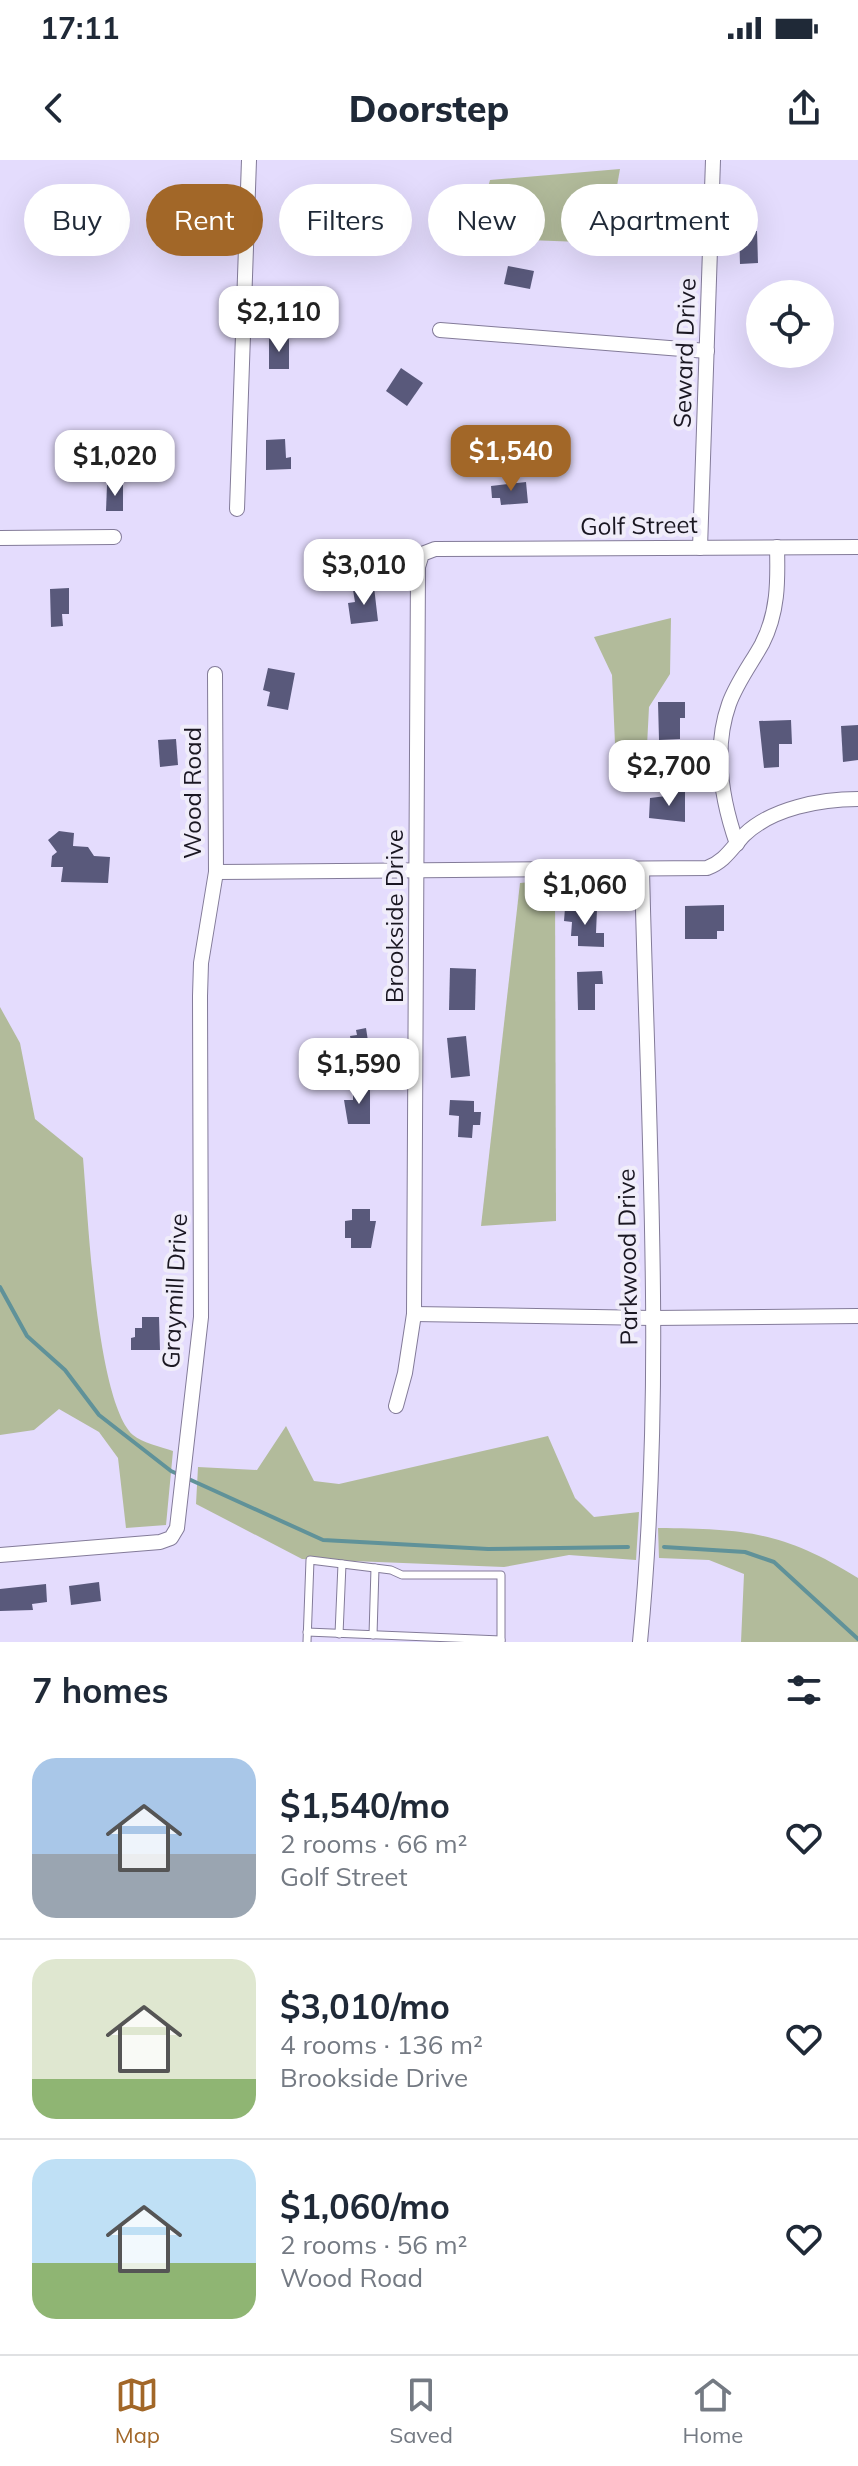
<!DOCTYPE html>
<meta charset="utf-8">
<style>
body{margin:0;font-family:Mulish,sans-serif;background:#f2f2f3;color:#1f2937;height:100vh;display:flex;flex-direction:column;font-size:30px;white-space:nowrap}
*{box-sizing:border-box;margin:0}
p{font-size:26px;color:#747a83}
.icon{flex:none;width:44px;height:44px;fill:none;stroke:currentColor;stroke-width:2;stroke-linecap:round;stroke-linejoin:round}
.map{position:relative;height:1482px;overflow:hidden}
.drawer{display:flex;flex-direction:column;background:#fff;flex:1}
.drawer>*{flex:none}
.guide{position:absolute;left:24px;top:24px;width:810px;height:72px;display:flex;gap:16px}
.buttons{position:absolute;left:746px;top:120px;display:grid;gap:16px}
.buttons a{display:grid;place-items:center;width:88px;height:88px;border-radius:50%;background:#fff;box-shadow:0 8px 32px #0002;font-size:40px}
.price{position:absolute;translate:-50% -68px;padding:0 18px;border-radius:16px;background:#fff;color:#222;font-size:26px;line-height:52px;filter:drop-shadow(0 2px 4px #0008)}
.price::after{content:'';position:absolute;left:50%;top:48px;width:24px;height:18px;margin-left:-12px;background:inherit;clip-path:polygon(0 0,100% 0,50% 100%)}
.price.active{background:#a26728;color:#fff}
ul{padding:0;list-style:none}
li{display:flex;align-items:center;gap:24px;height:200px;padding:0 32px}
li+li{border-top:2px solid #e0e1e3}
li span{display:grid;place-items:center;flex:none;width:224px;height:160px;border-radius:24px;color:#555}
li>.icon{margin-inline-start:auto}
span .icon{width:96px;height:96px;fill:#fffc;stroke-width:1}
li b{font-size:34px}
h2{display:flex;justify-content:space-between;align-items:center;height:96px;padding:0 32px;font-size:34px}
.chip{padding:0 28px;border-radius:36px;background:#fff;box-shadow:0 8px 32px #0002;font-size:28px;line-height:72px}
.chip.active{background:#a26728;color:#fff}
.status{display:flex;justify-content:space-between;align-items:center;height:56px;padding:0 40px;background:#fff;direction:ltr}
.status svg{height:22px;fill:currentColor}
header{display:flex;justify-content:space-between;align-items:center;height:104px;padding:0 32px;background:#fff;font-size:36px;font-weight:800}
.dock{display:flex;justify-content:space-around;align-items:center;height:112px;border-top:2px solid #e0e1e3;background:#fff;font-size:22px;color:#747a83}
.dock a{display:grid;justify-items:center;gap:4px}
.dock .active{color:#a26728}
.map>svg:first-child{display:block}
.green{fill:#b2bb9b}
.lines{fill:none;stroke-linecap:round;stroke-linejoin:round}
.stream{stroke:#609299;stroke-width:4}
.building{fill:#59597b}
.service-casing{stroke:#837b99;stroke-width:9}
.minor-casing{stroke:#837b99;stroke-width:16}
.service{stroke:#fff;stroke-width:7}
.minor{stroke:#fff;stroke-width:14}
.labels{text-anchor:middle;stroke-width:8;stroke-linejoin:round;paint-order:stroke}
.street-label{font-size:24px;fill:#1a1722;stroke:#f0edfa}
</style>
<div class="status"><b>17:11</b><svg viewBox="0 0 49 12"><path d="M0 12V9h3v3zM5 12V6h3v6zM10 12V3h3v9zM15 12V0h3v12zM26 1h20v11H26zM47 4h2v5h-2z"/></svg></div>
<header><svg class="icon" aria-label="back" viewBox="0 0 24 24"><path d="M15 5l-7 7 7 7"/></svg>Doorstep<svg class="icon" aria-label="share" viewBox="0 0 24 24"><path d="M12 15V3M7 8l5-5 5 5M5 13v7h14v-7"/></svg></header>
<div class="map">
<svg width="858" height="1482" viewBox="0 0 858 1482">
<rect width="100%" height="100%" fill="#e4dcfd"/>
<!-- green -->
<g class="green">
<polygon points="620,9 607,83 474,78 490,20"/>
<polygon points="671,458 670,514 649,547 647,586 615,584 612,515 594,477"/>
<polygon points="555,720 556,1061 481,1066 520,723"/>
<path d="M0,847L20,883L35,959L83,998C88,1053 96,1241 133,1275C142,1283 162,1287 173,1291L166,1365L126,1368L118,1298L99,1272L59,1249L34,1270L0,1275Z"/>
<polygon points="286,1266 314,1321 339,1324 548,1276 575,1338 594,1357 639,1352 636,1400 569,1395 504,1407 302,1399 196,1344 198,1307 257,1310"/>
<path d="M658,1368C744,1369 783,1371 858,1418V1482H741L744,1414L709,1400L659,1398Z"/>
</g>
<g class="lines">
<!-- stream -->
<g class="stream">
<polyline points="0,1127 27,1176 65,1210 99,1255 171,1311 323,1380 488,1389 628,1387"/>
<polyline points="664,1387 745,1392 774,1402 858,1479"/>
</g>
</g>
<!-- building -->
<g class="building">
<polygon points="757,71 758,103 740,104 739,72"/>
<polygon points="508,106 534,111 530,129 504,124"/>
<rect x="269" y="179" width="20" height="30"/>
<polygon points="401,208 423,223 407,246 386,231"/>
<polygon points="285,279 286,298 291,297 291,309 266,310 266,280"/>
<polygon points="526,322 528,343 501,345 500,338 492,338 491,326"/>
<polygon points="107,325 123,325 123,351 106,351"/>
<polygon points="374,427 378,461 351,464 348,443 355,442 353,430"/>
<polygon points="69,428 69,454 62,454 63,466 51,467 50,429"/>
<polygon points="268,508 295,513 288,550 267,546 270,532 263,530"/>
<polygon points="658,542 685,542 685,558 680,558 680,579 659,580"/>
<polygon points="791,560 792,584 779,584 779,607 764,608 759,561"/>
<polygon points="858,565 858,600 843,602 841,566"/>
<polygon points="176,579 178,605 160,607 158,580"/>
<polygon points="678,632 685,632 685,662 649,658 650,638 674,635"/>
<polygon points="59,671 74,673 73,686 88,687 94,696 110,697 108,723 61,722 63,707 51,707 52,696 57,692 48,680"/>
<polygon points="724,745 724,771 717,771 717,779 685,779 685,746"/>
<polygon points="565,748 597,749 596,773 604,773 604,787 578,786 578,776 571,776 572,762 564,761"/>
<polygon points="450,808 476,809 475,850 449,850"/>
<polygon points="602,811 603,824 595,824 595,850 578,850 577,812"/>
<polygon points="366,868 372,907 356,909 355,902 348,903 343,882 351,881 350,876 357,875 356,870"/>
<polygon points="466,876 470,916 451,918 447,878"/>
<polygon points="353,925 370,925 370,964 348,964 344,940 353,940"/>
<polygon points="450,940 474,941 474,952 481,952 480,965 473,965 472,978 458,977 459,956 449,955"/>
<polygon points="352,1049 370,1049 370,1061 376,1061 371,1088 351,1088 351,1078 345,1078 345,1061 352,1060"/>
<polygon points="142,1157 159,1157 160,1190 131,1190 131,1178 135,1177 135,1168 142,1168"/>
<polygon points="99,1422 101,1441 71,1445 69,1426"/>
<polygon points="46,1424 47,1442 32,1444 33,1450 0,1451 0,1429"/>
</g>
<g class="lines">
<defs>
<g id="service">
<polyline points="307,1472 501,1480"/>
<polyline points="339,1474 342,1404"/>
<polyline points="373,1475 375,1408"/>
<polyline points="307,1482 310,1400 391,1410 402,1415 501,1415 501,1482"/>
</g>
<g id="minor">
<polyline points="440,170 707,191"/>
<polyline points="237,349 249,0"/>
<polyline points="0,378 114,377"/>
<polyline points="700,388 713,0"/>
<path d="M737,684C722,641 713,589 729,544C737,522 751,504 762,484C778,453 778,422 777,387"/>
<path d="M216,712L707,708C725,701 731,689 744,675C772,648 821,639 858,639"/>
<polyline points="414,1154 652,1158 858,1156"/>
<polyline points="396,1246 405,1213 414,1154 418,407 422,394 435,389 858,387"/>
<polyline points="0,1395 160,1382 171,1378 177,1368 201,1157 200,836 201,803 216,712 215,514"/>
<path d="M640,1482C665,1226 648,967 642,710"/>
</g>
</defs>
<!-- service casing -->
<use href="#service" class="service-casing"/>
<!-- minor casing -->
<use href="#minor" class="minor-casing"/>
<!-- service -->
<use href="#service" class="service"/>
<!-- minor -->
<use href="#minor" class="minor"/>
</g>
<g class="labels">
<!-- street labels -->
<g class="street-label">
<text transform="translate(685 193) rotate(-88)" y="8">Seward Drive</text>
<text transform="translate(639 366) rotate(-1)" y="8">Golf Street</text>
<text transform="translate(193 633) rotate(-90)" y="8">Wood Road</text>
<text transform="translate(395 756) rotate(-90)" y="8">Brookside Drive</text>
<text transform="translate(628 1097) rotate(-91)" y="8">Parkwood Drive</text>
<text transform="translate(175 1131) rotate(-87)" y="8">Graymill Drive</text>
</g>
</g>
</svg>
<div class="buttons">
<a><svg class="icon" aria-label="locate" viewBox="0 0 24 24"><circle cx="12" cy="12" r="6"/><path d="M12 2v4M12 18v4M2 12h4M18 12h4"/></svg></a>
</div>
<b class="price" style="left:279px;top:194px">$2,110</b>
<b class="price active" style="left:511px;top:333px">$1,540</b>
<b class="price" style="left:115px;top:338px">$1,020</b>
<b class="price" style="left:364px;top:447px">$3,010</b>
<b class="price" style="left:669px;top:648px">$2,700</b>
<b class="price" style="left:585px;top:767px">$1,060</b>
<b class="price" style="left:359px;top:946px">$1,590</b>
<div class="guide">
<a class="chip">Buy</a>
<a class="chip active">Rent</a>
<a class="chip">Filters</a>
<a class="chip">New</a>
<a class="chip">Apartment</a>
</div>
</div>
<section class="drawer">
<h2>7 homes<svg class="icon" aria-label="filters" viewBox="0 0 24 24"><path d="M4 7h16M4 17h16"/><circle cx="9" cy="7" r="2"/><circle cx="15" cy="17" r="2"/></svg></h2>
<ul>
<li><span style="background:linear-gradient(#a9c7e8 60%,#9aa5b1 0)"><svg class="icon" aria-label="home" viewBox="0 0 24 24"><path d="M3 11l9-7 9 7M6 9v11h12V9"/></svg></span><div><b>$1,540/mo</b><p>2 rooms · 66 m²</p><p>Golf Street</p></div><svg class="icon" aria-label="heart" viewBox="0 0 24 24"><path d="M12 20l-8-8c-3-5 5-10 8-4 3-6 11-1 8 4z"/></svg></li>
<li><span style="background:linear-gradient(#dfe7d0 75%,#8fb573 0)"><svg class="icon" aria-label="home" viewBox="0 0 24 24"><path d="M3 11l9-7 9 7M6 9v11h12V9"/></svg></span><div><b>$3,010/mo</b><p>4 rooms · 136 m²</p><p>Brookside Drive</p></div><svg class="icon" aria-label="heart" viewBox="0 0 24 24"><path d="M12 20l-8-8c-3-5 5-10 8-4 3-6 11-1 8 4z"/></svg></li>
<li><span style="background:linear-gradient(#bfe0f5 65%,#8fb573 0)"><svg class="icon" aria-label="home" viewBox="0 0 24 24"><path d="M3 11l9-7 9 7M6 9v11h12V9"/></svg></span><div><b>$1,060/mo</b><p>2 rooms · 56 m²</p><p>Wood Road</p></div><svg class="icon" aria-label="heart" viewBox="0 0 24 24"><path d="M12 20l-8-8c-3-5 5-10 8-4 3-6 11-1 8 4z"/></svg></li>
</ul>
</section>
<nav class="dock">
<a class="active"><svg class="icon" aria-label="map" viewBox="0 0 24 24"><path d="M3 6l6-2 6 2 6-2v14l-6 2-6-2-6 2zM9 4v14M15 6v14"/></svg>Map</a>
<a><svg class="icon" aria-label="saved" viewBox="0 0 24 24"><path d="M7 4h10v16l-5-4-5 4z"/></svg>Saved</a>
<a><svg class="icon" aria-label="home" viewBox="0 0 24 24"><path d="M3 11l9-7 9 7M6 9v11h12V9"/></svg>Home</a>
</nav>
